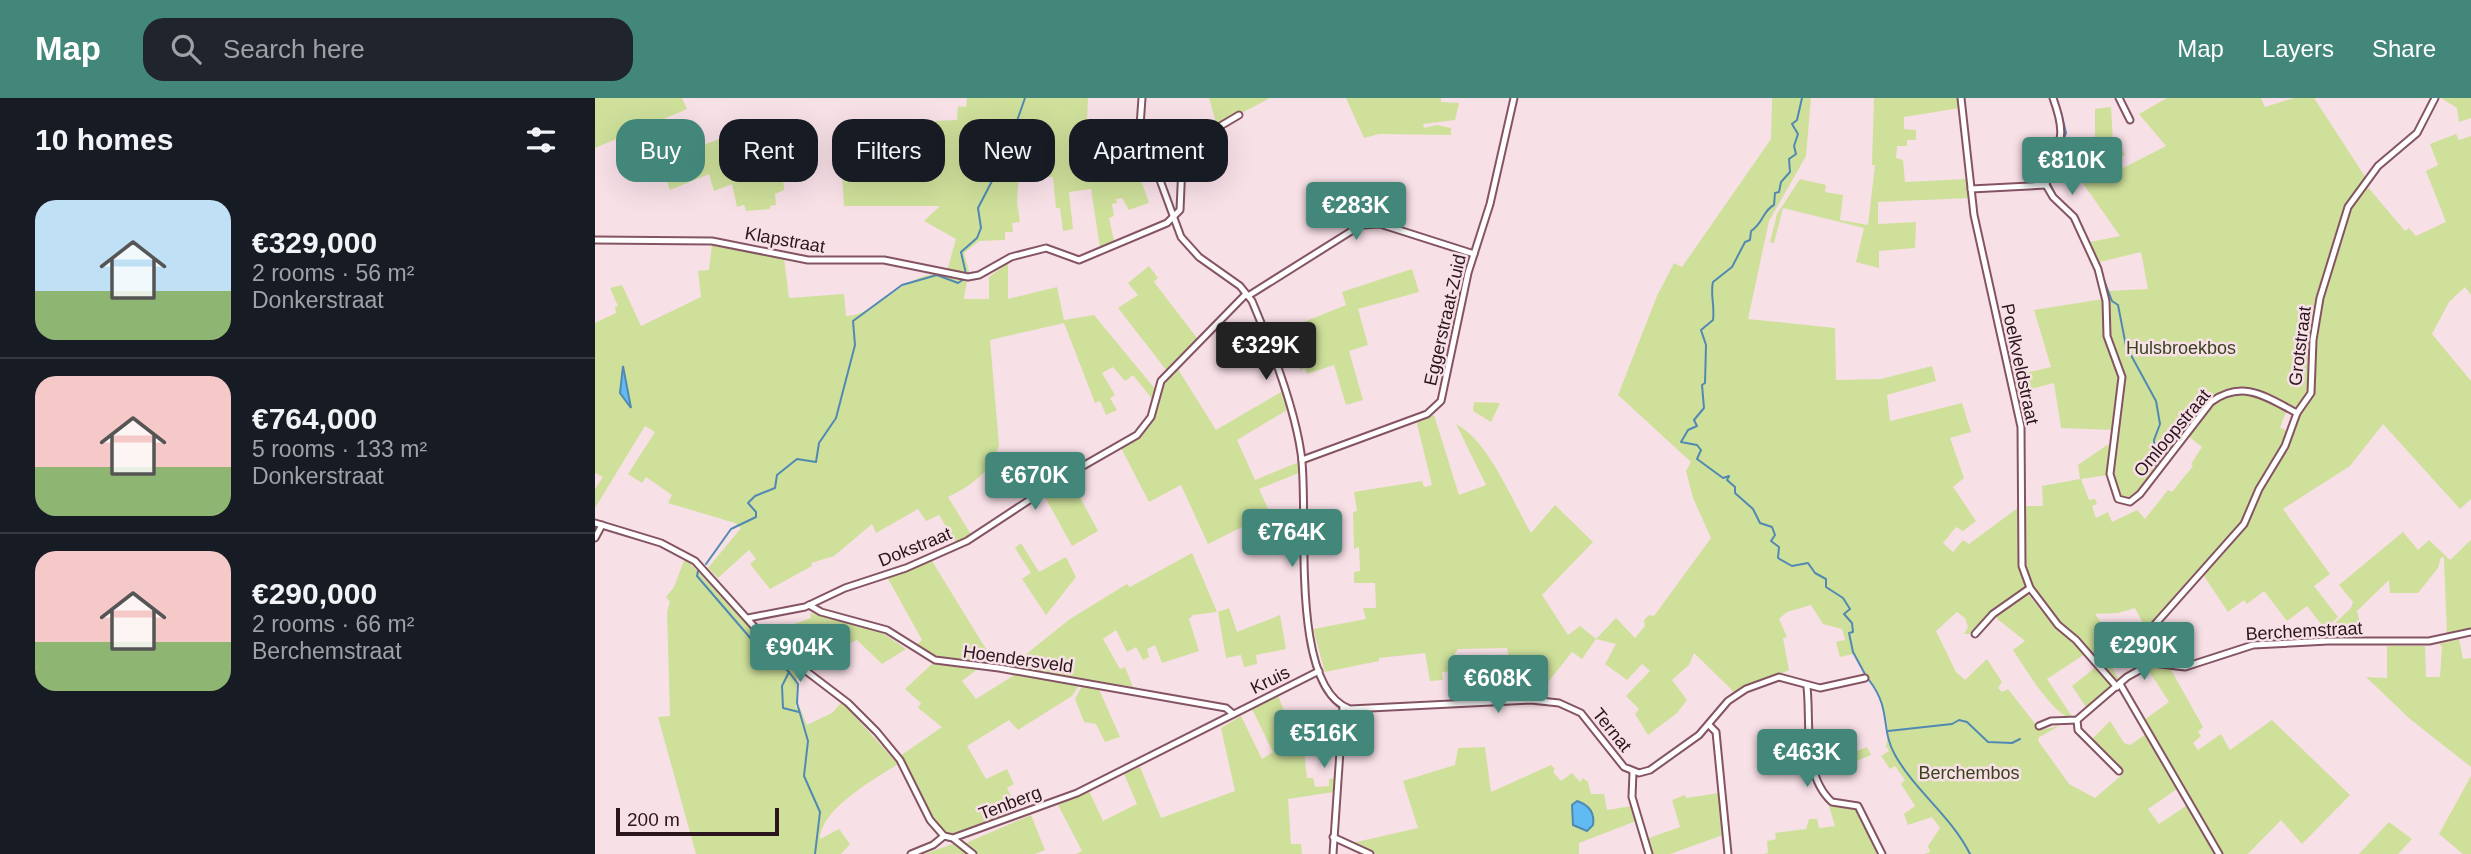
<!DOCTYPE html>
<meta charset="utf-8">
<style>
body{margin:0;font-family:Arial,sans-serif;background:#20242c;color:#f1f3f6;height:100vh;display:flex;flex-direction:column;font-size:26px;white-space:nowrap}
*{box-sizing:border-box;margin:0}
p{font-size:23px;color:#9ea1a6}
.icon{flex:none;width:38px;height:38px;fill:none;stroke:currentColor;stroke-width:2;stroke-linecap:round;stroke-linejoin:round}
.map{position:relative;flex:1;overflow:hidden}
.details{display:flex;flex-direction:column;background:#171b24;width:595px}
.details>*{flex:none}
.banner{position:absolute;left:21px;top:21px;width:665px;height:63px;display:flex;gap:14px}
.scale{position:absolute;left:21px;bottom:18px;width:163px;box-sizing:border-box;padding-left:7px;border:4px solid #2a161c;border-top:0;font-size:19px;line-height:24px;white-space:nowrap;color:#2a161c;-webkit-text-stroke:5px #f8e0e7;paint-order:stroke}
.price{position:absolute;translate:-50% -60px;padding:0 16px;border-radius:7px;background:#43877a;color:#fff;font-size:23px;line-height:46px;filter:drop-shadow(0 2px 4px #0008)}
.price::after{content:'';position:absolute;left:50%;top:42px;width:21px;height:16px;margin-left:-10px;background:inherit;clip-path:polygon(0 0,100% 0,50% 100%)}
.price.on{background:#222;color:#fff}
ul{padding:0;list-style:none}
li{display:flex;align-items:center;gap:21px;height:175px;padding:0 35px}
li+li{border-top:2px solid #363941}
li span{display:grid;place-items:center;flex:none;width:196px;height:140px;border-radius:21px;color:#555}
li>.icon{margin-inline-start:auto}
span .icon{width:84px;height:84px;fill:#fffc;stroke-width:1}
li b{font-size:30px}
h2{display:flex;justify-content:space-between;align-items:center;height:84px;padding:0 35px;font-size:30px}
.tag{padding:0 24px;border-radius:21px;background:#171b24;box-shadow:0 7px 28px #0002;font-size:24px;line-height:63px}
.tag.on{background:#43877a;color:#fff}
header{display:flex;align-items:center;gap:42px;box-sizing:border-box;height:98px;padding:0 35px;background:#43877a;color:#fff}
header strong{font-size:33px}
nav{display:flex;gap:38px;margin-inline-start:auto;font-size:24px}
.search{width:490px;height:63px;background:#20242c;display:flex;align-items:center;gap:18px;box-sizing:border-box;padding:0 24px;border-radius:21px;color:#9ea1a6;font-size:26px}
main{display:flex;flex:1;min-height:0}
.map>svg:first-child{display:block}
.green{fill:#cfe09b}
.water{fill:#62baf3;stroke:#5189b2;stroke-width:2}
.lines{fill:none;stroke-linecap:round;stroke-linejoin:round}
.stream{stroke:#5189b2;stroke-width:2}
.street-casing{stroke:#855463;stroke-width:9}
.street{stroke:#fff;stroke-width:5}
.labels{text-anchor:middle;stroke-width:5;stroke-linejoin:round;paint-order:stroke}
.street-label{font-size:18px;fill:#2a161c;stroke:#f8e0e7}
.park-label{font-size:18px;fill:#3a431d;stroke:#f8e0e7}
</style>
<header>
<strong>Map</strong>
<div class="search"><svg class="icon" aria-label="search" viewBox="0 0 24 24"><circle cx="10" cy="10" r="6"/><path d="M15 15l6 6"/></svg>Search here</div>
<nav><a>Map</a><a>Layers</a><a>Share</a></nav>
</header>
<main>
<section class="details">
<h2>10 homes<svg class="icon" aria-label="filters" viewBox="0 0 24 24"><path d="M4 7h16M4 17h16"/><circle cx="9" cy="7" r="2"/><circle cx="15" cy="17" r="2"/></svg></h2>
<ul>
<li><span style="background:linear-gradient(#bfe0f5 65%,#8fb573 0)"><svg class="icon" aria-label="home" viewBox="0 0 24 24"><path d="M3 11l9-7 9 7M6 9v11h12V9"/></svg></span><div><b>€329,000</b><p>2 rooms · 56 m²</p><p>Donkerstraat</p></div></li>
<li><span style="background:linear-gradient(#f6c9c9 65%,#8fb573 0)"><svg class="icon" aria-label="home" viewBox="0 0 24 24"><path d="M3 11l9-7 9 7M6 9v11h12V9"/></svg></span><div><b>€764,000</b><p>5 rooms · 133 m²</p><p>Donkerstraat</p></div></li>
<li><span style="background:linear-gradient(#f6c9c9 65%,#8fb573 0)"><svg class="icon" aria-label="home" viewBox="0 0 24 24"><path d="M3 11l9-7 9 7M6 9v11h12V9"/></svg></span><div><b>€290,000</b><p>2 rooms · 66 m²</p><p>Berchemstraat</p></div></li>
</ul>
</section>
<div class="map">
<svg width="1876" height="756" viewBox="0 0 1876 756">
<rect width="100%" height="100%" fill="#f8e0e7"/>
<!-- green -->
<g class="green">
<polygon points="0,0 87,0 92,11 0,50"/>
<polygon points="372,0 493,0 492,21 503,22 503,27 517,30 523,34 522,38 512,38 513,53 492,52 493,83 546,82 554,105 534,112 527,100 521,101 522,105 517,106 519,118 514,120 519,143 505,150 496,91 474,94 478,131 468,133 465,110 461,110 458,79 452,79 449,57 425,54 422,104 425,124 417,125 418,134 410,134 410,142 384,143 369,155 375,177 352,173 361,141 329,123 345,108 249,108 244,27 362,22 363,8 371,9"/>
<polygon points="614,0 675,0 622,28"/>
<polygon points="751,0 846,0 846,4 864,5 860,22 828,26 829,30 842,27 856,30 856,37 784,36 769,40"/>
<path d="M1177,0H1216L1211,58L1174,123L1153,221L1240,230L1241,282L1286,281L1337,268L1341,283L1292,297L1295,323L1367,305L1376,334L1355,340L1369,380L1358,389L1381,423L1368,433L1361,429L1348,445L1358,454L1368,442L1374,446L1424,409V469L1432,490L1374,536H1369L1373,529L1370,520L1362,514L1341,533L1361,574L1370,582L1392,561L1407,584L1403,590L1407,594L1413,591L1445,632L1464,628L1443,640L1444,644L1474,686L1500,700L1528,676L1496,642L1515,623L1529,645L1535,647L1551,636L1582,691L1553,711L1564,726L1591,708L1621,756H1329L1335,754L1333,748L1345,730L1337,719L1313,727L1309,716L1320,708L1306,686L1310,682L1300,668L1295,671L1286,658L1294,653L1291,648C1300,615 1275,583 1258,556L1245,559L1241,544L1250,542L1247,531L1228,526L1216,507L1192,514L1184,521L1192,539L1188,540L1194,572L1140,595L1099,555L1094,567L1077,582L1092,602L1082,615L1053,637L1040,616L1044,611L1031,598L1055,573L1047,566L1032,582L1010,566L1021,546L1001,541L987,561L977,554L942,598H934L929,566L916,569L912,550L863,551L859,557L861,573L847,574L848,582L835,583L830,555L784,560V563L730,574L718,531L771,521L768,510H781L780,485H759V474L765,473L764,449L759,451L758,414L762,413L759,394L827,383L829,389L837,387L821,322L839,317L864,397L891,387L861,326C894,343 917,403 936,435L960,407L998,444L947,497L973,537L985,528L1001,541L1021,520L1040,540L1050,528L1049,522L1054,517L1059,518L1116,440L1098,400L1091,373L1096,364L1023,297L1062,198L1079,165L1087,169L1176,41Z"/>
<polygon points="1279,0 1364,0 1365,10 1309,19 1309,31 1321,32 1321,42 1312,42 1312,48 1302,48 1301,60 1308,62 1310,84 1373,81 1375,100 1283,104 1283,126 1321,124 1320,150 1284,153 1284,170 1261,164 1269,130 1188,110 1179,145 1175,144 1182,116 1205,81 1231,87 1230,94 1248,97 1245,122 1273,127 1280,67 1277,67"/>
<path d="M1572,0H1666L1670,9L1699,0H1719L1771,80L1752,105L1724,194L1711,299L1701,310C1681,306 1665,291 1645,290C1594,285 1573,393 1527,401L1517,375L1529,297V274L1516,246L1511,193L1553,191L1546,154L1505,164L1495,144L1525,138L1487,84V80L1500,78V11L1516,9L1518,44L1524,45L1530,57L1524,59L1528,70L1571,48L1544,16Z"/>
<polygon points="1846,0 1876,0 1876,20 1864,24 1862,10"/>
<polygon points="144,34 160,78 195,63 196,78 188,78 189,92 180,96 181,107 175,108 175,111 151,113 149,107 142,109 137,86 119,93 114,76 75,92 70,78 99,66 91,44 101,40 105,48"/>
<polygon points="1861,36 1864,42 1876,38 1876,197 1870,189 1854,204 1837,236 1876,283 1876,401 1865,411 1788,326 1755,368 1688,411 1735,476 1719,488 1743,519 1730,531 1712,508 1692,523 1669,493 1652,506 1649,502 1633,514 1607,475 1650,430 1703,317 1716,299 1727,201 1755,110 1771,87 1810,133 1814,130 1821,138 1851,124 1831,73 1843,67 1835,46"/>
<path d="M117,146L189,160L194,200L249,196L251,218C281,218 310,174 345,176C354,177 363,181 372,182L369,201H394V179L413,165V201L462,189L469,222L499,217L561,292L558,302L538,277L530,283L518,269L507,275L520,297L515,300L522,312L511,317L505,303L500,305L469,225L395,242L404,347C395,375 377,387 353,399L377,438L361,445L344,417L331,423L323,411L281,435L277,426L239,458L216,465L217,468L175,491L155,466L161,461L154,452L123,480L113,470L146,430L140,425L73,405L77,397L51,379L47,385L33,376L60,334L50,328L0,410V391L8,379L0,375V225L21,215L20,209L23,208L15,190L27,187L46,228L106,199L103,173L114,172Z"/>
<polygon points="554,168 563,180 559,184 602,240 572,273 523,210 543,197 533,185"/>
<polygon points="817,171 824,194 763,211 773,247 754,253 768,302 751,307 739,267 712,276 710,270 705,272 702,258 697,259 694,250 698,248 691,231 751,207 747,194"/>
<polygon points="1508,201 1510,236 1526,284 1518,332 1466,330 1459,285 1421,295 1417,278 1456,269 1439,212"/>
<path d="M581,268L621,332L686,294L692,312L642,342L660,382L704,364V375L664,391L675,415L613,446L586,387L554,404L526,350C574,323 552,306 581,268Z"/>
<polygon points="1638,293 1663,298 1692,311 1685,330 1694,333 1646,427 1551,531 1540,510 1523,515 1500,516 1518,540 1512,545 1516,550 1508,555 1524,581 1519,582 1484,541 1465,525 1435,484 1428,457 1428,408 1448,408 1447,388 1485,381 1483,367 1512,347 1515,348 1513,377 1486,381 1494,402 1500,401 1502,406 1497,408 1501,420 1513,414 1517,424 1542,412 1550,421 1573,392 1577,394 1598,368 1596,366 1607,349 1592,337 1619,305"/>
<polygon points="879,304 905,305 896,324 878,313"/>
<polygon points="474,379 503,433 477,448 449,397"/>
<polygon points="1808,434 1823,452 1834,442 1855,462 1876,442 1876,532 1852,538 1849,460 1846,459 1843,470 1823,495 1795,495 1794,482 1762,513 1769,542 1723,541 1756,510 1758,504 1744,487"/>
<polygon points="426,445 444,474 471,459 481,479 451,517 427,481 436,475 420,450"/>
<polygon points="597,455 622,514 598,517 594,521 604,553 567,565 560,547 552,551 554,559 548,562 541,549 532,554 521,532 508,541 525,571 530,569 538,589 333,557 320,548 327,542 292,479 337,463 396,559 400,563 425,561 475,521 532,486 535,489"/>
<path d="M90,460L179,554L208,575L202,580L201,610H205L212,627L237,615L247,604L303,666C278,682 226,711 225,741L244,731L255,746L246,756H101L63,619L75,618L72,514L75,504L71,499L79,489Z"/>
<path d="M1433,496L1459,527L1490,556L1452,581L1478,620C1459,620 1429,568 1418,552L1430,543L1400,519Z"/>
<polygon points="634,510 642,534 685,517 691,551 661,557 662,566 649,569 646,557 631,560 623,514"/>
<polygon points="215,515 286,534 311,551 287,566 262,542 206,566 186,551 196,545 195,539 203,536 199,526 216,520"/>
<polygon points="1864,541 1868,561 1876,560 1876,669 1815,621 1771,579 1792,580 1792,548 1830,548 1831,579 1845,579 1847,549 1844,546"/>
<path d="M337,566L384,570L367,583L381,601L424,574L485,586L477,598L423,632L414,622L372,648L391,681L412,671L419,686L412,690L418,702L408,708L410,719C395,724 373,738 357,736C338,733 316,674 305,658L347,629L323,610L326,605L310,591Z"/>
<polygon points="1560,567 1575,570 1608,629 1603,634 1606,638 1598,645 1603,652 1626,636 1635,652 1677,622 1755,697 1707,746 1686,722 1653,756 1627,756 1549,622 1574,604 1552,570"/>
<polygon points="1501,569 1518,589 1493,612 1477,588"/>
<polygon points="488,586 503,589 525,639 510,644 501,626 489,624 480,601"/>
<polygon points="683,597 696,632 743,625 741,651 709,653 712,680 718,680 720,689 734,688 734,681 740,680 739,694 693,701 696,746 706,746 707,756 481,756 487,753 463,707 494,693 508,723 542,706 529,676 545,669 566,720 640,693 626,630 646,618 667,661 678,654 657,611"/>
<polygon points="890,649 896,694 956,667 960,671 958,674 966,683 977,675 985,684 988,680 993,684 996,696 1009,696 1012,712 1037,708 1041,723 984,745 984,756 781,756 757,745 823,730 808,683 860,667 863,650"/>
<polygon points="1272,649 1276,657 1257,665 1254,656"/>
<polygon points="1876,678 1876,756 1868,756 1844,736"/>
<polygon points="1124,695 1128,737 1075,756 1056,756 1051,741 1085,729 1077,702 1090,697 1091,700"/>
<polygon points="1233,705 1262,710 1286,756 1168,756 1173,755 1172,743 1181,741 1180,735 1211,731 1214,721 1222,721 1224,730 1240,728"/>
<polygon points="436,717 450,752 440,756 383,756 371,745"/>
<polygon points="1794,724 1817,741 1803,756 1764,756"/>
<polygon points="358,746 375,756 329,756"/>
</g>
<!-- water -->
<g class="water">
<polygon points="28,268 36,310 25,295"/>
<path d="M982,703C994,707 1000,714 998,727L992,733L978,727L977,707Z"/>
</g>
<g class="lines">
<!-- stream -->
<g class="stream">
<path d="M1207,0L1202,22L1197,26L1203,36L1199,48L1201,56L1194,61L1195,74L1186,84L1184,94L1180,95L1179,107C1168,112 1168,126 1156,133L1155,142L1150,144L1137,169L1118,184C1115,196 1120,208 1118,222L1106,232L1111,247L1110,285L1107,287L1109,310L1099,322L1102,328L1093,332L1086,344L1102,347L1106,352L1102,361L1128,380L1134,378L1132,382L1140,389V395L1158,411L1165,425L1177,429L1180,437L1176,443L1184,449L1183,460L1197,468L1213,465L1220,475L1231,481V489L1248,500L1255,511L1249,516L1257,525L1258,534L1254,535L1258,554L1271,578"/>
<polyline points="1457,72 1471,35 1466,14"/>
<polyline points="1454,84 1461,98"/>
<polyline points="1497,151 1517,203 1523,207 1531,248 1561,303 1565,326 1559,342 1560,368"/>
<polyline points="371,176 366,154 382,140 386,130 383,110 409,60 430,0"/>
<polyline points="111,466 136,431 161,419 161,414 153,405 160,398 180,390 182,377 202,361 221,364 224,345 241,320 260,247 258,223 307,187 342,177 363,185 369,181"/>
<polyline points="103,473 102,478 157,542 194,574 203,586 202,605 213,643 209,678 225,714 220,756"/>
<polyline points="194,574 187,588 188,610 204,614"/>
<path d="M1274,582C1297,612 1285,630 1300,657C1321,694 1356,718 1375,756"/>
<polyline points="1293,633 1357,626 1364,622 1372,624 1393,644 1417,645 1425,641"/>
</g>
<defs>
<g id="street">
<path d="M547,0L545,28L586,139L604,159L645,188L657,203C676,248 699,307 706,355C715,410 692,589 755,611L936,602L964,605L986,615L1029,669L1044,675L1055,672L1104,637L1133,603L1151,591L1184,579L1225,590L1270,580"/>
<polyline points="1366,0 1379,117 1426,329 1427,468 1435,490 1463,527 1481,542 1522,589"/>
<path d="M1458,0C1476,50 1458,43 1451,87L1458,99L1479,119L1503,171L1511,203L1512,238L1527,279L1515,376L1523,401L1535,404L1545,396L1616,304C1648,281 1671,299 1702,315"/>
<polyline points="1524,0 1535,22"/>
<polyline points="590,49 644,17"/>
<polyline points="1376,91 1451,87"/>
<polyline points="0,142 117,143 213,162 289,162 373,179 384,177 416,159 451,150 484,162 572,125 585,112 588,44 580,37 547,34"/>
<polyline points="653,198 766,127 785,126 879,156"/>
<polyline points="707,362 832,316 846,303 873,175 895,106 919,0"/>
<polyline points="0,425 66,445 100,463 173,544 253,605 282,634 305,662 335,722 349,738 358,740 482,695 724,573"/>
<polyline points="0,440 7,427"/>
<polyline points="214,507 226,514 292,532 340,562 404,570 631,610 638,616"/>
<polyline points="153,520 210,509 250,490 311,470 372,443 474,376 542,337 556,319 566,283 651,196"/>
<polyline points="1380,536 1398,516 1435,490"/>
<polyline points="1563,564 1552,539 1554,533 1649,426 1664,391 1690,348 1702,315 1716,295 1718,242 1725,200 1753,109 1783,68 1822,35 1840,0"/>
<polyline points="1525,586 1624,756"/>
<path d="M1212,589C1216,625 1207,677 1237,704L1263,708L1287,756"/>
<polyline points="1482,622 1483,632 1524,673"/>
<polyline points="1114,627 1121,634 1133,756"/>
<polyline points="1444,628 1456,623 1482,622 1532,579 1557,565 1590,569 1658,547 1733,543 1834,543 1876,534"/>
<polyline points="1038,674 1037,699 1054,756"/>
<polyline points="738,739 775,756"/>
<polyline points="359,741 378,756"/>
<polyline points="316,756 338,747 349,738"/>
<polyline points="738,756 748,609"/>
</g>
</defs>
<!-- street casing -->
<use href="#street" class="street-casing"/>
<!-- street -->
<use href="#street" class="street"/>
</g>
<g class="labels">
<!-- street labels -->
<g class="street-label">
<text transform="translate(190 142) rotate(10)" y="6">Klapstraat</text>
<text transform="translate(850 222) rotate(-77)" y="6">Eggerstraat-Zuid</text>
<text transform="translate(1705 248) rotate(-83)" y="6">Grotstraat</text>
<text transform="translate(1425 266) rotate(78)" y="6">Poelkveldstraat</text>
<text transform="translate(1577 335) rotate(-50)" y="6">Omloopstraat</text>
<text transform="translate(320 449) rotate(-22)" y="6">Dokstraat</text>
<text transform="translate(1709 533) rotate(-3)" y="6">Berchemstraat</text>
<text transform="translate(423 561) rotate(8)" y="6">Hoendersveld</text>
<text transform="translate(675 582) rotate(-26)" y="6">Kruis</text>
<text transform="translate(1017 632) rotate(51)" y="6">Ternat</text>
<text transform="translate(415 705) rotate(-21)" y="6">Tenberg</text>
</g>
<!-- park labels -->
<g class="park-label">
<text x="1586" y="256">Hulsbroekbos</text>
<text x="1374" y="681">Berchembos</text>
</g>
</g>
</svg>
<div class="scale">200 m</div>
<b class="price" style="left:1477px;top:99px">€810K</b>
<b class="price" style="left:761px;top:144px">€283K</b>
<b class="price on" style="left:671px;top:284px">€329K</b>
<b class="price" style="left:440px;top:414px">€670K</b>
<b class="price" style="left:697px;top:471px">€764K</b>
<b class="price" style="left:1549px;top:584px">€290K</b>
<b class="price" style="left:205px;top:586px">€904K</b>
<b class="price" style="left:903px;top:617px">€608K</b>
<b class="price" style="left:729px;top:672px">€516K</b>
<b class="price" style="left:1212px;top:691px">€463K</b>
<div class="banner">
<a class="tag on">Buy</a>
<a class="tag">Rent</a>
<a class="tag">Filters</a>
<a class="tag">New</a>
<a class="tag">Apartment</a>
</div>
</div>
</main>
